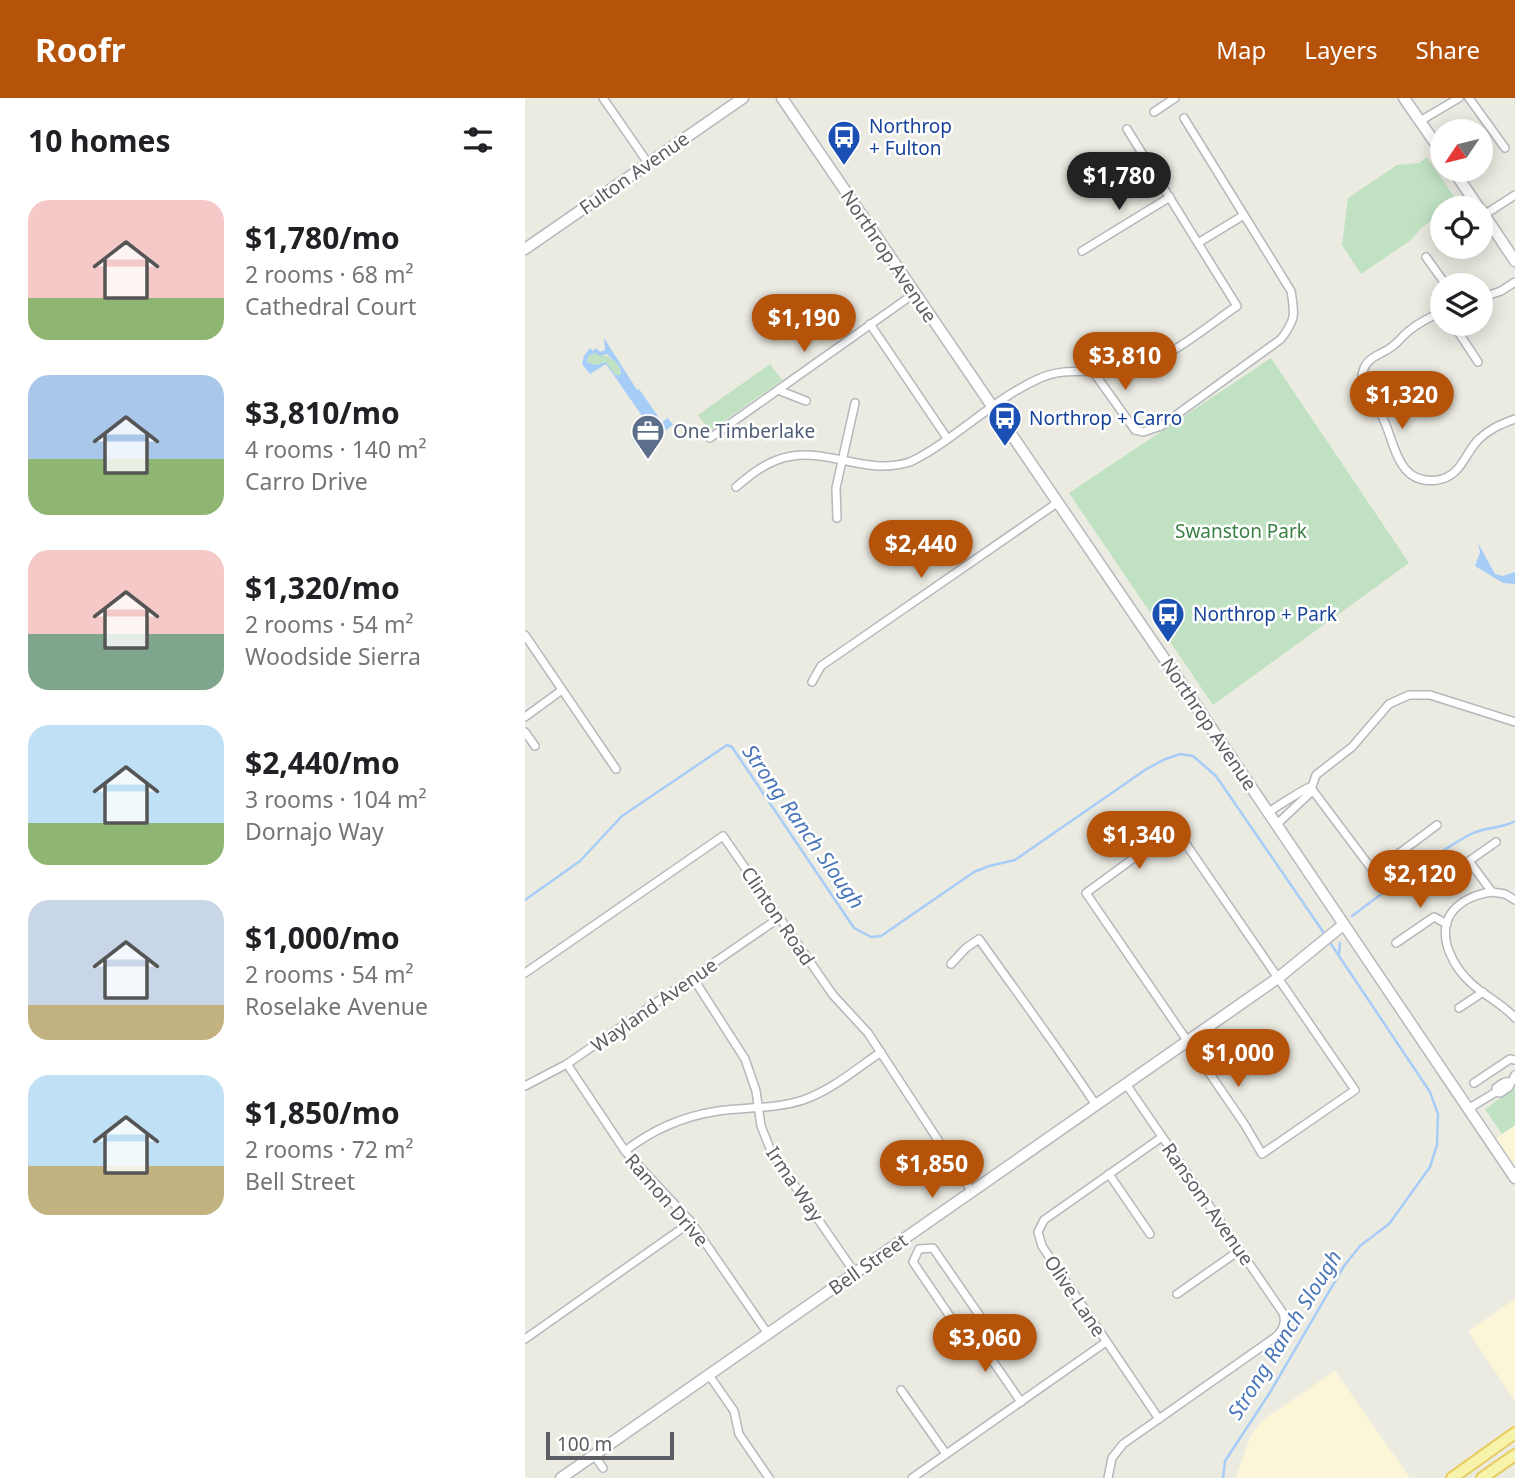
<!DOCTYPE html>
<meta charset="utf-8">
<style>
body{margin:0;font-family:"Noto Sans",sans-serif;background:#f2f2f2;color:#202124;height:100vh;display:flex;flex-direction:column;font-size:26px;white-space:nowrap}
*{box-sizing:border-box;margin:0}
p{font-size:23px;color:#757577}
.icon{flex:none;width:38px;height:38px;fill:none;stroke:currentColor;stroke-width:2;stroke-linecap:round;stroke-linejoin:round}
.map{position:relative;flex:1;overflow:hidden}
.side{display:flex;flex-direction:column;background:#fff;width:525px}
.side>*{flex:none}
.needle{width:46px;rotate:235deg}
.tools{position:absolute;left:905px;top:21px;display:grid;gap:14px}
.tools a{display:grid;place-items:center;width:63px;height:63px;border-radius:50%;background:#fff;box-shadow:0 4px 18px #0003;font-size:35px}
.scale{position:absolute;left:21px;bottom:18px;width:128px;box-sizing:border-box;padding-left:7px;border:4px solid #5a5d61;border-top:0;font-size:19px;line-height:24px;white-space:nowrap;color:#5a5d61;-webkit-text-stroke:5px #fff;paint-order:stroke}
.price{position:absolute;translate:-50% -60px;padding:0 16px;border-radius:24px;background:#b45309;color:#fff;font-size:23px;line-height:46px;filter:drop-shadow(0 2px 4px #0008)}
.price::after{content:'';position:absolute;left:50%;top:42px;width:21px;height:16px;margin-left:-10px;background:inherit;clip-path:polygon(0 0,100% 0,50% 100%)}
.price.active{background:#222;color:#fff}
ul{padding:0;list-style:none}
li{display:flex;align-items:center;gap:21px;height:175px;padding:0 28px}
li span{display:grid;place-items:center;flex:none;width:196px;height:140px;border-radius:21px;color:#555}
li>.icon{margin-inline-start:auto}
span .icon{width:84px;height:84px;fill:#fffc;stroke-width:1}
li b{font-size:30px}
h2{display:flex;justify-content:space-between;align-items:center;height:84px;padding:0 28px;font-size:30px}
header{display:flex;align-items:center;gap:42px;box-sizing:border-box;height:98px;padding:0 35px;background:#b45309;color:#fff}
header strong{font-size:33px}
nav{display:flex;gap:38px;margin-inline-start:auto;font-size:24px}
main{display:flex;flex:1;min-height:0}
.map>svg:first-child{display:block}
.commercial{fill:#fbf6d8}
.green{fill:#c0e2c3}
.water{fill:#a6cdf8;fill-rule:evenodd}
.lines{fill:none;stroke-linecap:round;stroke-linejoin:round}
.stream{stroke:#a6cdf8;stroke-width:2.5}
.street-casing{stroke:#b4b7bb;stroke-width:10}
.secondary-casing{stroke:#b5b8bd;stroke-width:13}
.primary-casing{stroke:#e6cc61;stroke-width:14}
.street{stroke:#fff;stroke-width:7}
.secondary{stroke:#fff;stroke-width:10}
.primary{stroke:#f8f3aa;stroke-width:10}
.labels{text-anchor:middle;stroke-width:5;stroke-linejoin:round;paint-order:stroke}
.transit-label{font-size:19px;fill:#164399;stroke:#fff;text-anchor:start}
.street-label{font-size:19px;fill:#5a5d61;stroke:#fff}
.service-label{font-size:19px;fill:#4e5e75;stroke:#fff;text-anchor:start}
.park-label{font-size:19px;fill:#3b8044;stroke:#fff}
.water-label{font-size:21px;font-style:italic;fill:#4b77b9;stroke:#fff}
</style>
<header>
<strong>Roofr</strong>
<nav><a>Map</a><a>Layers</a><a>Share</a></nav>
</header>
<main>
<section class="side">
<h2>10 homes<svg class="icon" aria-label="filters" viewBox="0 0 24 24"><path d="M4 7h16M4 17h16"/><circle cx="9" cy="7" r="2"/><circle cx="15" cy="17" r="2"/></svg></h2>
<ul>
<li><span style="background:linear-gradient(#f6c9c9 70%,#8fb573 0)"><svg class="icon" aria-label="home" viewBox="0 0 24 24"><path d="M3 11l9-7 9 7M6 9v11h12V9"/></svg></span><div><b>$1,780/mo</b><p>2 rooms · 68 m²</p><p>Cathedral Court</p></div></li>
<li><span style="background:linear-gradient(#a9c7e8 60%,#8fb573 0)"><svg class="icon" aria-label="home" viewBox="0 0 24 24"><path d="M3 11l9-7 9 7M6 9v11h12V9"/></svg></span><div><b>$3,810/mo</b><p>4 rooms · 140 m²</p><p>Carro Drive</p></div></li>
<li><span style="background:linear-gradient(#f6c9c9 60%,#7fa58c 0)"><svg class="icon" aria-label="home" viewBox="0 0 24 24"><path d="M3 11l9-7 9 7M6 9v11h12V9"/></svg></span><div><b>$1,320/mo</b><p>2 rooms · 54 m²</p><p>Woodside Sierra</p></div></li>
<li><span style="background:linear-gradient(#bfe0f5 70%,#8fb573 0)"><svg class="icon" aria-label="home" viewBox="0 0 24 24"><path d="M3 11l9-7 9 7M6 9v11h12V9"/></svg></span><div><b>$2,440/mo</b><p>3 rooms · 104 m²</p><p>Dornajo Way</p></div></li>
<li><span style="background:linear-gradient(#c9d6e8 75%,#c2b280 0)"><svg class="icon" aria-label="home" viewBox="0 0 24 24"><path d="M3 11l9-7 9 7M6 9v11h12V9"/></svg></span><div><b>$1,000/mo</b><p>2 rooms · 54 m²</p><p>Roselake Avenue</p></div></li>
<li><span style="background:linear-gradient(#bfe0f5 65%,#c2b280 0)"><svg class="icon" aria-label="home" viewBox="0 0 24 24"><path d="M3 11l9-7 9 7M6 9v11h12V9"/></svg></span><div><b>$1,850/mo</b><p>2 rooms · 72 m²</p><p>Bell Street</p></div></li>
</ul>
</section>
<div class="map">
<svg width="990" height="1380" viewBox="0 0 990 1380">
<rect width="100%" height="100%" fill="#ecebe2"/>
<!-- commercial -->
<g class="commercial">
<polygon points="990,1027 990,1069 970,1041"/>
<polygon points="990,1201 990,1303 943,1233"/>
<polygon points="810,1273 885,1380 711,1380 725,1339 736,1323"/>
</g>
<!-- green -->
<g class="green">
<polygon points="902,59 932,103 923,110 917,110 917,115 896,130 886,142 836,176 817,147 823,100 872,67 894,65"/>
<path d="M69,255C82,258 95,260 96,277H90L79,264L70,267L62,264L63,258Z"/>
<polygon points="746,260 884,465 688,607 544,395"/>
<polygon points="245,266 257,282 185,333 173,317"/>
<polygon points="990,990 990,1027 977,1036 960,1011"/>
</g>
<!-- water -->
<g class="water">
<path d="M79,240L112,292L114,291L137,324L143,320L148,327L114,351L107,341L124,328L81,266L65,276L57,266L59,258L65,250L68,253L71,250L75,254L80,252ZM70,255L75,258L82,256C88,263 97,267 96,277H90L81,264L70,267L62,264L63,258Z"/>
<polygon points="953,445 970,476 978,478 990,474 990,486 978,485 950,468 955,454"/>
</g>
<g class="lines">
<!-- stream -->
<g class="stream">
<polyline points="0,802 55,763 97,718 202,647 207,649 329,830 346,839 356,838 449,774 464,768 490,762 620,672 638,662 655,656 668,658 691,678 801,838"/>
<path d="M827,818C862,792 906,758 944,737C958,729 975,731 990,723"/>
<polyline points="814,856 815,845"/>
<polyline points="698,1380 700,1363 744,1296 819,1168 835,1148 864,1126 905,1069 912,1047 913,1016 905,994 804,843"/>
</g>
<defs>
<g id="street">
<polyline points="78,0 123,65"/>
<polyline points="944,0 980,50"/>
<polyline points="629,14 650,0"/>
<polyline points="895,23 934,0"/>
<polyline points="959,117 990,97"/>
<polyline points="673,145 719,117"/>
<polyline points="557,153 645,99"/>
<polyline points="901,159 921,187"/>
<polyline points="956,200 976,193 990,184"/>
<path d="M917,213C907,219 894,224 885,232C878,237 873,245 865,250C855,257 842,259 838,273C832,291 848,302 856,316C870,341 870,388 913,382C936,378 939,357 953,342C964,331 976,326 990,321"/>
<polyline points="345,226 422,340"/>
<polyline points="928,226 953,264"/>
<path d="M567,272L610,332L618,334L636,328L756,241C771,221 770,217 766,193L659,20"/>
<polyline points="253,292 281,303"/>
<polyline points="185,340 390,195"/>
<path d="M211,389C224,378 236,368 252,362C299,345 337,379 385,364C430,342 466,303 511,282C541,267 570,277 601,271C642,264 678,231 712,208L602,31"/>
<polyline points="312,420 311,390 330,305"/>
<polyline points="0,537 91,671"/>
<polyline points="287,584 296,568 532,405"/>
<polyline points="0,619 37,592"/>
<polyline points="0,634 10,648"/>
<polyline points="786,690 849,774 912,727"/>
<path d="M743,715C749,710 781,690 785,689"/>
<polyline points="751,727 785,695 791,677 827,649 864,606 884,597 905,597 990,624"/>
<polygon points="650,730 830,992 737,1056 720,1027 561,795"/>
<polyline points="971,744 944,763 967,794 980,796 990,802"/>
<path d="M967,794C951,796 934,803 925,817C912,840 929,870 947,886C960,898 978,906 990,920"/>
<polyline points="871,845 909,819 922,826"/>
<path d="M426,866L441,850L454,841C493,896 533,950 571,1007"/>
<polyline points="0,875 198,738 308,897 343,935 447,1094"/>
<polyline points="168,880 220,961 231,993 236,1028 246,1053 330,1175"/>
<polyline points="934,910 958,894"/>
<polyline points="42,966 100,1053 166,1124 243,1236"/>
<polyline points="949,985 985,961 990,962"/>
<polyline points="0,988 42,966 254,820"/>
<polyline points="971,994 975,995 984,989 990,977"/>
<path d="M943,1011L971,994V990C976,986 979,983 985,984"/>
<path d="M100,1053C127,1032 159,1018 193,1013C221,1009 251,1011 278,1002C307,992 331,971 356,954"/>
<polyline points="584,1076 625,1136"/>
<polygon points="408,1150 457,1221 447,1233 437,1236 388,1164 394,1151"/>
<polyline points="652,1196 715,1152"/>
<polyline points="447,1233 496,1304"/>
<polyline points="0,1241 166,1124"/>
<polyline points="184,1277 209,1313 214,1336 244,1380"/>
<polyline points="376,1292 421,1356"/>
<polyline points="634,1321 517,1148 513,1134 519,1122 637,1039"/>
<polyline points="69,1357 78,1370"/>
<polyline points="387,1380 581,1244"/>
<path d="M583,1380L587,1360L598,1346L749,1240C757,1234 762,1226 758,1215L601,986"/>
</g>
<g id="secondary">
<polyline points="257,0 662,594 990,1080"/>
<polyline points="879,0 917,55"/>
<polyline points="928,72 954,110"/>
<polyline points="956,112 990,163"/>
<polyline points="0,151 218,0"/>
<polyline points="36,1380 753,880 818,827"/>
</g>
<g id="primary">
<polyline points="927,1380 990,1335"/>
<polyline points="957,1380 990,1357"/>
</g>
</defs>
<!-- street casing -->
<use href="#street" class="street-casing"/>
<!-- secondary casing -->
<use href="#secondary" class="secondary-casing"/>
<!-- primary casing -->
<use href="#primary" class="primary-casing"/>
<!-- street -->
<use href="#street" class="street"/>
<!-- secondary -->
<use href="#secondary" class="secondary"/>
<!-- primary -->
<use href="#primary" class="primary"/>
</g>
<!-- icons -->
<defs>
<symbol id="bus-pin" viewBox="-11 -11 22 30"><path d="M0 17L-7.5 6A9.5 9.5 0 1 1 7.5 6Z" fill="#1a4fb4" stroke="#fff"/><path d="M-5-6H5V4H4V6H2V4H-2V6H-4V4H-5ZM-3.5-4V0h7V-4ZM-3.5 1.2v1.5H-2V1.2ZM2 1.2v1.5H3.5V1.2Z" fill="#fff"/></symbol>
<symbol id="office-pin" viewBox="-11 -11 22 30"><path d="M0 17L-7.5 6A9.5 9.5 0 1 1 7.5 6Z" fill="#5c6f8a" stroke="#fff"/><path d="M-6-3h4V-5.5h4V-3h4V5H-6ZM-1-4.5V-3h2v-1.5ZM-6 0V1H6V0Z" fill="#fff"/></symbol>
</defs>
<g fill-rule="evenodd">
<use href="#bus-pin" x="300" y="20" width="38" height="52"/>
<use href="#bus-pin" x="461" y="301" width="38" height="52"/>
<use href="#office-pin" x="104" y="314" width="38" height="52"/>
<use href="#bus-pin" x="624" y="497" width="38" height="52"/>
</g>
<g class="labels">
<!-- transit labels -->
<g class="transit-label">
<text x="344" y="35">Northrop<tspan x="344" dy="22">+ Fulton</tspan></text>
<text x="504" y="327">Northrop + Carro</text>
<text x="668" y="523">Northrop + Park</text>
</g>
<!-- street labels -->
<g class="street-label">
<text transform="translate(109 75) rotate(-35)" y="7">Fulton Avenue</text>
<text transform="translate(364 158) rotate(56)" y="7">Northrop Avenue</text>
<text transform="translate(684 626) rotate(56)" y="7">Northrop Avenue</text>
<text transform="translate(253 818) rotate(56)" y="7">Clinton Road</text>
<text transform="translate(129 907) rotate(-35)" y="7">Wayland Avenue</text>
<text transform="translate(270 1086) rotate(56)" y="7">Irma Way</text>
<text transform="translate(142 1102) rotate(49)" y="7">Ramon Drive</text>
<text transform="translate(683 1106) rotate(55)" y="7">Ransom Avenue</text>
<text transform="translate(343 1166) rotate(-35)" y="7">Bell Street</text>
<text transform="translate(550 1198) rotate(56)" y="7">Olive Lane</text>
</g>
<!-- service labels -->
<g class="service-label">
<text x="148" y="340">One Timberlake</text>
</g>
<!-- park labels -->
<g class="park-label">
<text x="716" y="440">Swanston Park</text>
</g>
<!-- water labels -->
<g class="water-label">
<text transform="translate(278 729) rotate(55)" y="7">Strong Ranch Slough</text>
<text transform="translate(760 1237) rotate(-58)" y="7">Strong Ranch Slough</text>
</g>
</g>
</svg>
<div class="tools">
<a><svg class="needle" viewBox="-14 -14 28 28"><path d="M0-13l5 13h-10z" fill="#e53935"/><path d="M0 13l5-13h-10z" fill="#757577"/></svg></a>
<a><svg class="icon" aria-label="locate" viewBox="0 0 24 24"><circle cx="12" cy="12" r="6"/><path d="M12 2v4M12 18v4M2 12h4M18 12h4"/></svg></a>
<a><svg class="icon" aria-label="layers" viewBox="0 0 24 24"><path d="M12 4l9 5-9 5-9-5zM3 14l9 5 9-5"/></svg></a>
</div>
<div class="scale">100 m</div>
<b class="price active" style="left:594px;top:114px">$1,780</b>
<b class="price" style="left:279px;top:256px">$1,190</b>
<b class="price" style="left:600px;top:294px">$3,810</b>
<b class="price" style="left:877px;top:333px">$1,320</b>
<b class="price" style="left:396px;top:482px">$2,440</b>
<b class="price" style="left:614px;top:773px">$1,340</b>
<b class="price" style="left:895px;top:812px">$2,120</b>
<b class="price" style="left:713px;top:991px">$1,000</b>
<b class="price" style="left:407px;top:1102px">$1,850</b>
<b class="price" style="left:460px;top:1276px">$3,060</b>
</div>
</main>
